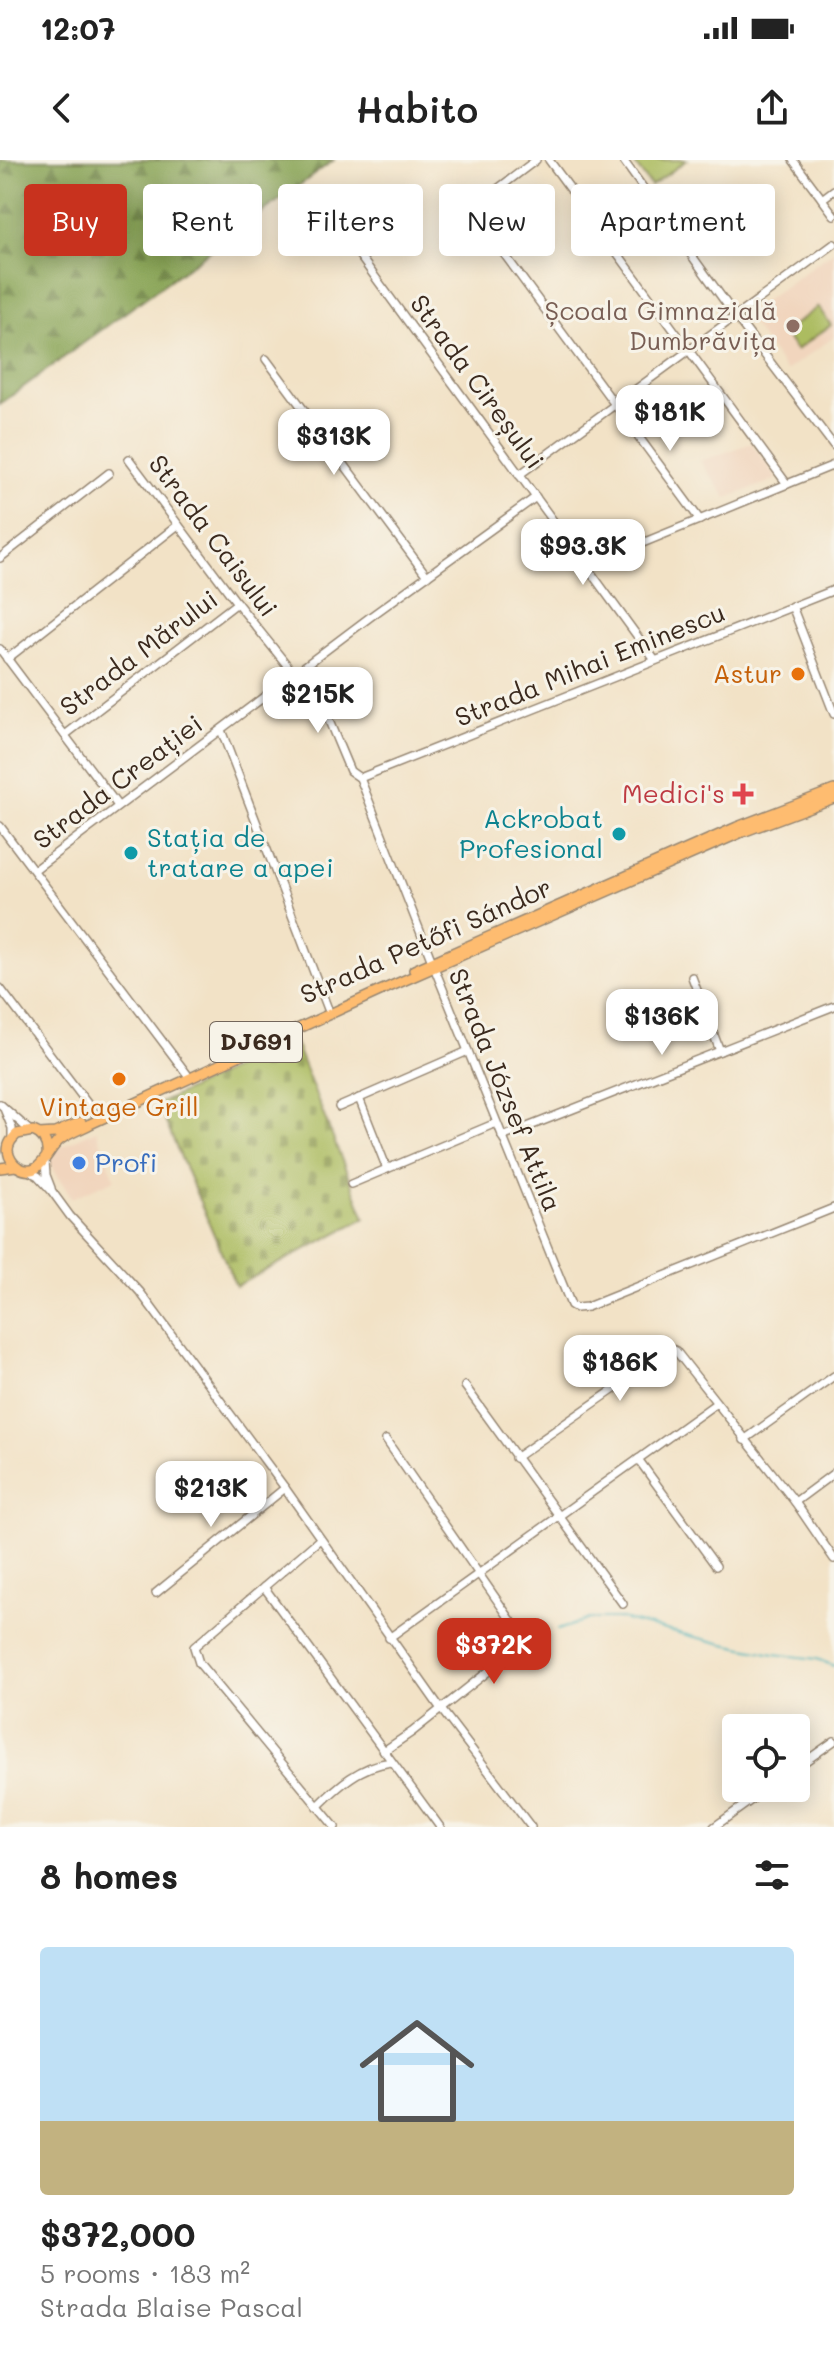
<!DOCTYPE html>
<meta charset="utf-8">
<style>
body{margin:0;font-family:Mali,sans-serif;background:#f2f2f2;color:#222;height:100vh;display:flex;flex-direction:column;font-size:30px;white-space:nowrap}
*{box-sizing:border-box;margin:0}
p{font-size:26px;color:#767676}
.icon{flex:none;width:44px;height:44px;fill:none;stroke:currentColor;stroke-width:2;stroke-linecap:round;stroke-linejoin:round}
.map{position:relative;height:1667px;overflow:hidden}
.details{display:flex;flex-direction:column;background:#fff;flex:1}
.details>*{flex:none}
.hud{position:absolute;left:24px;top:24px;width:786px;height:72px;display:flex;gap:16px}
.controls{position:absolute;left:722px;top:1554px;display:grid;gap:16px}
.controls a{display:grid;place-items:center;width:88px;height:88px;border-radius:8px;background:#fff;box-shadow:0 4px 20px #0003;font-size:40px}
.price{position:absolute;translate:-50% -68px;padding:0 18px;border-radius:16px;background:#fff;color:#222;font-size:26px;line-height:52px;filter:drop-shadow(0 2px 4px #0008)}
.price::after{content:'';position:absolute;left:50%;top:48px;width:24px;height:18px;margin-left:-12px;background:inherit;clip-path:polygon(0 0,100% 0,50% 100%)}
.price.selected{background:#c8321e;color:#fff}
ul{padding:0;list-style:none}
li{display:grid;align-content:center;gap:16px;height:424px;padding:0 40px}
li span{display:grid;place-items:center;height:248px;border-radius:8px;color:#555}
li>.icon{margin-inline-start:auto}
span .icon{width:144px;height:144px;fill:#fffc;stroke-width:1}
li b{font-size:34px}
h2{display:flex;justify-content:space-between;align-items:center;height:96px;padding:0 40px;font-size:34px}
.chip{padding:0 28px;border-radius:8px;background:#fff;box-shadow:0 4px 20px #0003;font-size:28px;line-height:72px}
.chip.selected{background:#c8321e;color:#fff}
.status{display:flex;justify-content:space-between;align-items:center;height:56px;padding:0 40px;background:#fff;direction:ltr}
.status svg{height:22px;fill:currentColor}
header{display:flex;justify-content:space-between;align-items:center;height:104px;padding:0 40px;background:#fff;font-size:36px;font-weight:600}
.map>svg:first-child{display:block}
.built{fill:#f1d5bd}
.forest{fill:url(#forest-firs);stroke:#62673a;stroke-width:2}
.cemetery{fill:url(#cemetery-stones);stroke:#74733f;stroke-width:2}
.green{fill:#acbc60;stroke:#74733f;stroke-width:2}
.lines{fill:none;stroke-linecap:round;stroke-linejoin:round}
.stream{stroke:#3badb4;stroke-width:2}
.minor-casing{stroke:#968672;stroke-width:10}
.major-casing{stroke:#968672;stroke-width:12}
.minor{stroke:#fff;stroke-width:7}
.major{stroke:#febc70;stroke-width:9}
.education-dot{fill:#8d6e63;stroke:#f7f3e8;stroke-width:3}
.food-dot{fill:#e8710a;stroke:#f7f3e8;stroke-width:3}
.health-dot{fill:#e0444e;stroke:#f7f3e8;stroke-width:3}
.culture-dot{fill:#0f9aa8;stroke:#f7f3e8;stroke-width:3}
.shop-dot{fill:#3f7fe0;stroke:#f7f3e8;stroke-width:3}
.labels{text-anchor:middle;stroke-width:6;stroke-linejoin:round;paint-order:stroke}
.shield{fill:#f7f3e8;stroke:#73665b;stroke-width:2}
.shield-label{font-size:24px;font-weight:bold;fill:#3b2a1e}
.education-label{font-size:26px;fill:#785e54;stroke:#f7f3e8;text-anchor:end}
.street-label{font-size:26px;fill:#3b2a1e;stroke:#f7f3e8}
.food-label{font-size:26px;fill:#c56008;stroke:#f7f3e8;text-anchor:end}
.health-label{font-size:26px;fill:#be3a42;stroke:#f7f3e8;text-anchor:end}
.culture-label{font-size:26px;fill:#0d838f;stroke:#f7f3e8;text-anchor:end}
.shop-label{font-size:26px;fill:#366cbe;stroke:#f7f3e8;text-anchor:start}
</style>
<div class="status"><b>12:07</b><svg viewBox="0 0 49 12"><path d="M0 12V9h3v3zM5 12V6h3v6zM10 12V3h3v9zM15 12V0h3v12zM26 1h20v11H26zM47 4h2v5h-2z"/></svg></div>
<header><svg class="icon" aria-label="back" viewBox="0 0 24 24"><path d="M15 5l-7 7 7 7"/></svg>Habito<svg class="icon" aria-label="share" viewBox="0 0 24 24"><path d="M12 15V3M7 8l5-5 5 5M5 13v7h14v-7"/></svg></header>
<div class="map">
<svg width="834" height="1667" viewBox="0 0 834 1667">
<defs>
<pattern id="forest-firs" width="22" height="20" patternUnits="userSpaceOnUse" patternTransform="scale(2)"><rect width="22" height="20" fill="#89a456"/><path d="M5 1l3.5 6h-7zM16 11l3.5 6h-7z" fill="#718647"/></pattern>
<pattern id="cemetery-stones" width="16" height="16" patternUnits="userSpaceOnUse" patternTransform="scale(2)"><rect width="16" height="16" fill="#acbc60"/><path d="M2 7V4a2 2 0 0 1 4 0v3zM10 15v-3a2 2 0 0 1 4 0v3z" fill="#8d994f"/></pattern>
</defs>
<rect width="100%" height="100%" fill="#f7f3e8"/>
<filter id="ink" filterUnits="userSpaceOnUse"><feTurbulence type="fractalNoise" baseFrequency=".0125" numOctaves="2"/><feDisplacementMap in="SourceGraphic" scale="16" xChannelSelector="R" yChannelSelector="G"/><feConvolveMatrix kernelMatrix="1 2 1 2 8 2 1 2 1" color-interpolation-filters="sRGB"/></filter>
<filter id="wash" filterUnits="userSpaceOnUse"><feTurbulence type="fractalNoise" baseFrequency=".006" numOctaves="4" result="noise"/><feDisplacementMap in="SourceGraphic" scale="32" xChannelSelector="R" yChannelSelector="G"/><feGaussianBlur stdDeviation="1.8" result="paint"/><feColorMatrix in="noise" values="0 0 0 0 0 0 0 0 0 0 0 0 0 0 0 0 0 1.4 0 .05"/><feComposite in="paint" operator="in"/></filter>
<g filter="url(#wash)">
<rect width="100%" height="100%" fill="#f2e2c6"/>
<!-- built -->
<g class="built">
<polygon points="834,91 834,177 786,211 745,155"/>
<polygon points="752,283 777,319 727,338 700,301"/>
<polygon points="96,970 115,1019 72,1038 50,1004 52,995 55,990"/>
</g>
<!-- forest -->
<polygon class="forest" points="0,0 334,0 0,244"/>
<!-- cemetery -->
<polygon class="cemetery" points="294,881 365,1058 236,1126 158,944"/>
<!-- green -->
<g class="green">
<polygon points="632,0 687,0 651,26"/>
<polygon points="818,147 831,165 796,190 783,173"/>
</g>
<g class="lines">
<!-- stream -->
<polyline class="stream" points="558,1470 589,1459 621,1459 724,1484 774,1494 817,1499 834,1506"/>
</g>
</g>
<g filter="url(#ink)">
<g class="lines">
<defs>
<g id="minor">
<polyline points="536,0 471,49 700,360"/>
<polyline points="549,0 787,324"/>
<polyline points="623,0 736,157 834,286"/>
<polyline points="793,0 834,55"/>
<polyline points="822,39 834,30"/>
<polyline points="351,84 654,499"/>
<polyline points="266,199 427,416"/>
<polyline points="129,299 237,443 295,515"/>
<polyline points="519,315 834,84"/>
<polyline points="0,398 109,313"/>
<polyline points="586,406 834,305"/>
<polyline points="792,446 834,554"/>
<polyline points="0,489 118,646"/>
<polyline points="7,499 178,365"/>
<polyline points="306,506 350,611 360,618 438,817 571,1145 576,1148 587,1147 834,1048"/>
<polyline points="221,570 328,849"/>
<polyline points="65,575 237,443"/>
<polyline points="360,618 834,430"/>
<polyline points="0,666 187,914"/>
<polyline points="34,710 370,457 536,337"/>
<polyline points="692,817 720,891"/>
<polyline points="0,828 96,955"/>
<polyline points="359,938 387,1009"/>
<polyline points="0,944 29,970"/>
<polyline points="339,947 468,891"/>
<polyline points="5,951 12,968 12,979"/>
<polyline points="502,977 834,846"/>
<polyline points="45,1001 46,1015 51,1028"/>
<polyline points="27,1010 38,1016 51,1030 70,1056 140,1132 285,1328 441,1549 531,1667"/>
<polyline points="351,1024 496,963"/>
<polyline points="465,1226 623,1444"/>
<polyline points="744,1280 834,1216"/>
<polyline points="515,1298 672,1189 676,1191 795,1342 834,1399"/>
<polyline points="638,1299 716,1406"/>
<polyline points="795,1342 834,1313"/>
<polyline points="320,1379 194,1487 199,1503 335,1667"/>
<polyline points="264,1427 440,1667"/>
<polyline points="156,1433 285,1328"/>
<polyline points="389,1478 715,1244"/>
<polyline points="384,1591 412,1572 524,1483 524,1479 386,1280"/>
<polyline points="796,1608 834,1581"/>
<path d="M317,1647C339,1625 360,1606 391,1602"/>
<polyline points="714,1667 768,1628"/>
</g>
<g id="major">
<polyline points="414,810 737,667 834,630"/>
<polyline points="39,974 55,973 81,962"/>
<path d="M47,995C48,984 44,975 33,971L17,974C12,979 8,983 8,991C9,997 12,1003 18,1007C41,1021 47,988 61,979C70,973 81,969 90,964L380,831L740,673L834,638"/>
<polyline points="0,1008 16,1006"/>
</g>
</defs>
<!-- minor casing -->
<use href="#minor" class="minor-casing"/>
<!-- major casing -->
<use href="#major" class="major-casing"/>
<!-- minor -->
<use href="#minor" class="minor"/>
<!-- major -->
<use href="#major" class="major"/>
</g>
</g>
<!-- markers -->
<circle class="education-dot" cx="793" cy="166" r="8"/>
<g class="food-dot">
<circle cx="798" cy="514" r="8"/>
<circle cx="119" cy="919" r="8"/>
</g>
<path class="health-dot" d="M739 622h8v8h8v8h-8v8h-8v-8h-8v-8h8z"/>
<g class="culture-dot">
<circle cx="619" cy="674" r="8"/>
<circle cx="131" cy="693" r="8"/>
</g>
<circle class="shop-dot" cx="79" cy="1003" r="8"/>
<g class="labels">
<!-- shield labels -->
<rect class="shield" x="210" y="862" width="92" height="40" rx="6"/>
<g class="shield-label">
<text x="256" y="890">DJ691</text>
</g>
<!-- education labels -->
<g class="education-label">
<text x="777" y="160">Școala Gimnazială<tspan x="777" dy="30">Dumbrăvița</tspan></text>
</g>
<!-- street labels -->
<g class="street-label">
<text transform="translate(477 222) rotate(54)" y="9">Strada Cireșului</text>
<text transform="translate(213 376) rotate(53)" y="9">Strada Caisului</text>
<text transform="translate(139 493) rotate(-37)" y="9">Strada Mărului</text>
<text transform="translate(590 505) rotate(-22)" y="9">Strada Mihai Eminescu</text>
<text transform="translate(118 622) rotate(-37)" y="9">Strada Creației</text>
<text transform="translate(426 781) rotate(-24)" y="9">Strada Petőfi Sándor</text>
<text transform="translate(505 930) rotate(68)" y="9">Strada József Attila</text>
</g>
<!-- food labels -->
<g class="food-label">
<text x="782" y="523">Astur</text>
<text x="119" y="956" text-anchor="middle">Vintage Grill</text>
</g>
<!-- health labels -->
<g class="health-label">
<text x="725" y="643">Medici's</text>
</g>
<!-- culture labels -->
<g class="culture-label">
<text x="603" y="668">Ackrobat<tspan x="603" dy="30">Profesional</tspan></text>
<text x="147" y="687" text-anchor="start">Stația de<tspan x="147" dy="30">tratare a apei</tspan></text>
</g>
<!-- shop labels -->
<g class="shop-label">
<text x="95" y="1012">Profi</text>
</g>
</g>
</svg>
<div class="controls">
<a><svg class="icon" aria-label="locate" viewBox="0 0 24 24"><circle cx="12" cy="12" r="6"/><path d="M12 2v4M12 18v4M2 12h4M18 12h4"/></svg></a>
</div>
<b class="price" style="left:670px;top:293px">$181K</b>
<b class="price" style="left:334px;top:317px">$313K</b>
<b class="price" style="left:583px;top:427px">$93.3K</b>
<b class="price" style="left:318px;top:575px">$215K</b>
<b class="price" style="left:662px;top:897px">$136K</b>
<b class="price" style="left:620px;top:1243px">$186K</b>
<b class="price" style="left:211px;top:1369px">$213K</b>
<b class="price selected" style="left:494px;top:1526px">$372K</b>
<div class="hud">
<a class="chip selected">Buy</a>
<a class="chip">Rent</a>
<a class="chip">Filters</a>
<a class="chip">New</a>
<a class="chip">Apartment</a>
</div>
</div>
<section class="details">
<h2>8 homes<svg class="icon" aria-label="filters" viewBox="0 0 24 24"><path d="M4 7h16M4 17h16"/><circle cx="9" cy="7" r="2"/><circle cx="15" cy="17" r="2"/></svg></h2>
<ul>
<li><span style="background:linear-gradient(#bfe0f5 70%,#c2b280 0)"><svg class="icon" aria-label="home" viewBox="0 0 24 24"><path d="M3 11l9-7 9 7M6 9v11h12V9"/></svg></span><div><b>$372,000</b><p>5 rooms · 183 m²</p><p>Strada Blaise Pascal</p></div></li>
</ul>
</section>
